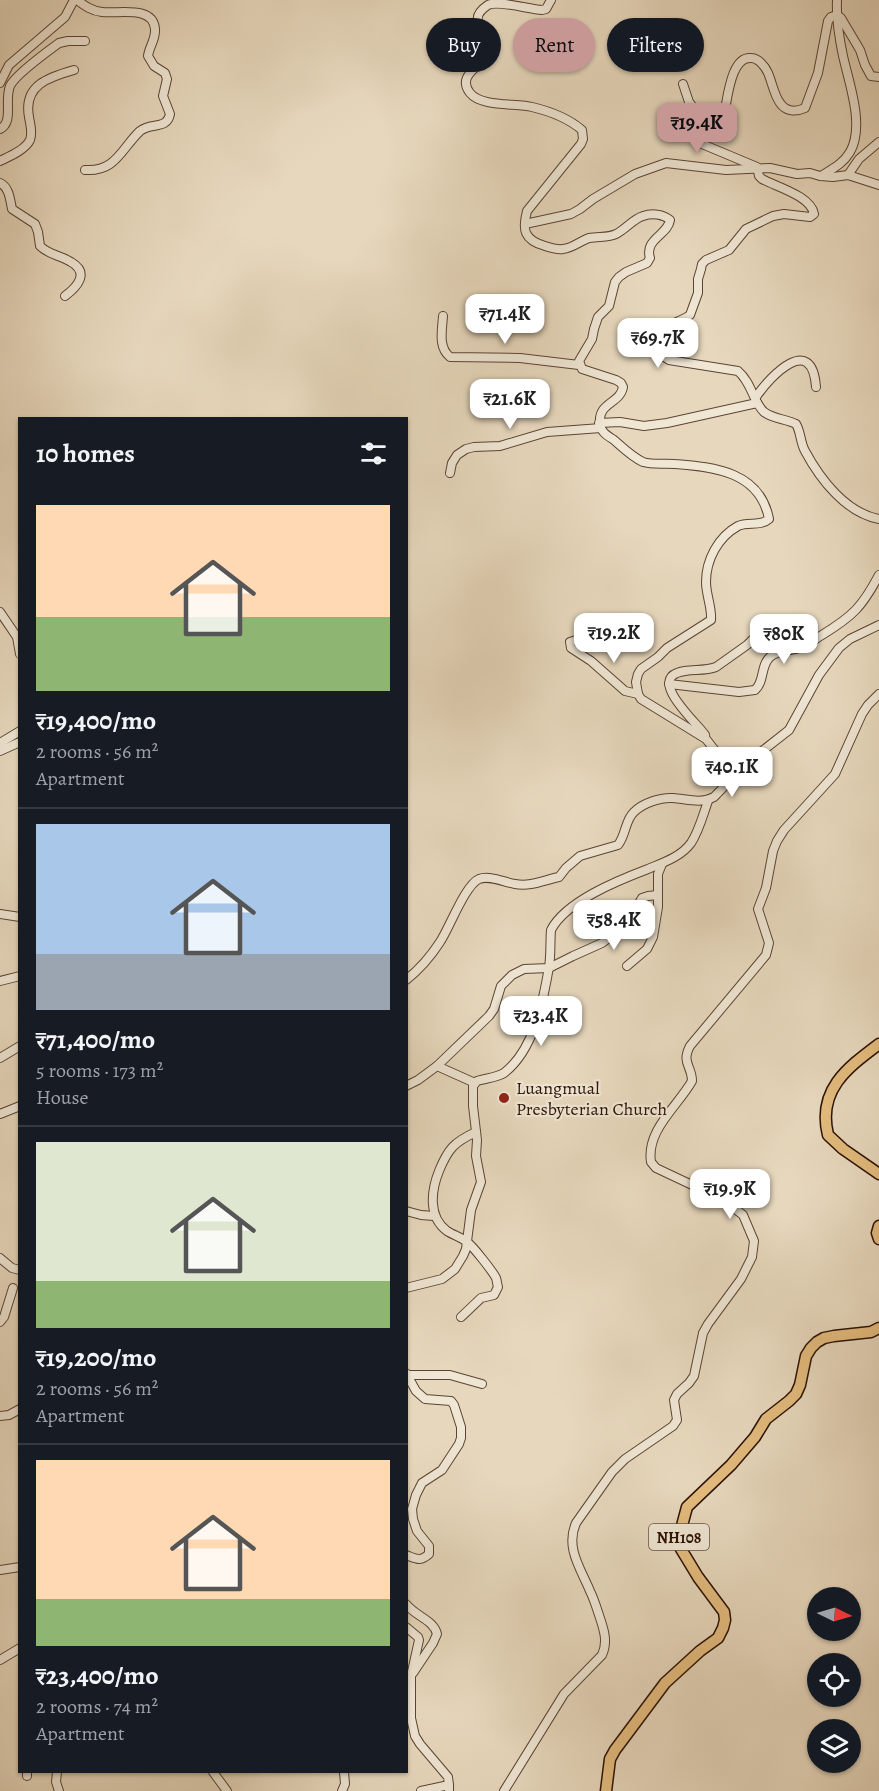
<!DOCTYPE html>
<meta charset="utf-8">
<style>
body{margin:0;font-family:Alegreya,serif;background:#20242c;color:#f1f3f6;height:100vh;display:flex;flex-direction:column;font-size:22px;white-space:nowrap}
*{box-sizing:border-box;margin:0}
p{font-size:20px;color:#9ea1a6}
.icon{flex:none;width:33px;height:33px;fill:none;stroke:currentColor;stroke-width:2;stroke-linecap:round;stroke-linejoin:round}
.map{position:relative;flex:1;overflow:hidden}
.sheet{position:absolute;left:18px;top:417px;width:390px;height:1356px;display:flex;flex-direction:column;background:#171b24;border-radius:0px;box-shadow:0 2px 4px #0004}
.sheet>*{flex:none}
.banner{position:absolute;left:426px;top:18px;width:363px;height:54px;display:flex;gap:12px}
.needle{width:39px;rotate:95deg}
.fabs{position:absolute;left:807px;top:1587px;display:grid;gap:12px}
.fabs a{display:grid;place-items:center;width:54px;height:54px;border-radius:50%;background:#171b24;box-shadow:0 2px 4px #0004;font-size:30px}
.price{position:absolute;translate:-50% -51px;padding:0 14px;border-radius:12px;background:#fff;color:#222;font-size:20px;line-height:39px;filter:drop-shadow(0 2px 3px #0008)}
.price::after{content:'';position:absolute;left:50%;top:36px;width:18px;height:14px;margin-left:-9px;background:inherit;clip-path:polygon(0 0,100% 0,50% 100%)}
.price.current{background:#c59692;color:#111}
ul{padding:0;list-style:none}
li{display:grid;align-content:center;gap:12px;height:318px;padding:0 18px}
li+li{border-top:2px solid #363941}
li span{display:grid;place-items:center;height:186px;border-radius:0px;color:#555}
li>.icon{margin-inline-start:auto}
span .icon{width:108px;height:108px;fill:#fffc;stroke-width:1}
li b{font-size:26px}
h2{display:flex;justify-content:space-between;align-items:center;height:72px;padding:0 18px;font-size:26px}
.pill{padding:0 21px;border-radius:27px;background:#171b24;box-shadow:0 2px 4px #0004;font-size:21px;line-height:54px}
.pill.current{background:#c59692;color:#111}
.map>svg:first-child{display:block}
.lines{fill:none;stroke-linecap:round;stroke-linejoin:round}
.minor-casing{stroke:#5b4434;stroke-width:10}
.highway-casing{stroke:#2c1206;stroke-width:13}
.minor{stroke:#efe6d4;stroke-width:8}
.highway{stroke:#e4bc7e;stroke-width:10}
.poi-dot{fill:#8f2418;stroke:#efe6d4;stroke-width:2}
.labels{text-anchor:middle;stroke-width:4.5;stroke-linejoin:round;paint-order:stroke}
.shield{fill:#efe6d4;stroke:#665244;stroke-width:1.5}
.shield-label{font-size:16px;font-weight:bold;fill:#2c1206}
.poi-label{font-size:18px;fill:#2c1206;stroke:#efe6d4;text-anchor:start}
</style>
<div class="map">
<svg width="879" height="1791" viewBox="0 0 879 1791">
<rect width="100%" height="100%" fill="#e7d8bd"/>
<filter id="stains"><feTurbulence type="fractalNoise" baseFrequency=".00333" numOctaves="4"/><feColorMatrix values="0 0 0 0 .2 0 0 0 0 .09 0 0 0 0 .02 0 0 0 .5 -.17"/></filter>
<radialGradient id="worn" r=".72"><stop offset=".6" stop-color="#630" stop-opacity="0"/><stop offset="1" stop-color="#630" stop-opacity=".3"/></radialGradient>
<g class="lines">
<defs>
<g id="minor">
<path d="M77,0C85,6 92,11 102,12C119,14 153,5 155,29C156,39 149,47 148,56L154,66L165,73L167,79L163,96L170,114C167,130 151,122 140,131C121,149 116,172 85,170"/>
<path d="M551,0L546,9L542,10C528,9 498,0 488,5C461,23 496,32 490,52C485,65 455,74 470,93C481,107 516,103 532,107C549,111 569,119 582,130L583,139L581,144L527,211C522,230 524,240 545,246C551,248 557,250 563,249C573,248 580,241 589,238C598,236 608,238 616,234C626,229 633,219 643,216C652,213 663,214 670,220C668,235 644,239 650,258L647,263L626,272L619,277L615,282L609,306L598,317L594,329L592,339L579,361L582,369L616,380L621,383L623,387C620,404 598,402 600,423C600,432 608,436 614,440C623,448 632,457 643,462C653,465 665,463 675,464C715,467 760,472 769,519C760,527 748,521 738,526C718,537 706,560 706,582C706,595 712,607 711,620L667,648L658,657L641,669L638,674L636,682L638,694L641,699L706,739L734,775"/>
<polyline points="0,83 9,65 65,17 74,0"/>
<path d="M683,84L689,102L699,115L696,131L702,144L757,167L759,176L762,179C777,187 811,196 814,214L810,217L784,214L773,216L746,229L729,250L706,260L702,264L701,269L698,279V293L690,315C674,326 652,325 657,352L669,360L738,371C752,383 753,402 764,412C773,419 786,419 796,424C801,432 800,442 805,451C820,479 846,513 879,519"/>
<path d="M725,109C728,95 732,56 751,58C758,58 765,66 768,73C772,82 774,95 780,103C786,112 796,112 805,108L818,73L828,21L831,17L837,15L841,18L860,50L865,65L871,76L879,77"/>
<path d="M0,129C14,122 4,101 10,86C15,75 48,51 59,43L68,41H85"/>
<path d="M0,161C10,156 25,150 30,140C33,132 30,124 29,117C23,85 49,77 74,70"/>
<polyline points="848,175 859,159 879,142"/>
<path d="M821,176C832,169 843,164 850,152C865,126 849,83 843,56C839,37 836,19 837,0"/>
<path d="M0,183C9,187 10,199 12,209L35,224L38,232L40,246C49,255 60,255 71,262C90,273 77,287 65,296"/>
<polyline points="525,224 571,214 580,209 593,199 635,174 666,163 726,170 770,168 797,174 810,173 820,176 833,177 848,175 879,185"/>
<path d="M443,316C442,331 438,347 450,357L520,358L579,365"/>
<path d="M756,397C771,375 812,333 816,387"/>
<polyline points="599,423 620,422 644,426 667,423 757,403"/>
<polyline points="450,473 452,463 457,455 466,449 474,447 500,446 547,432 601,428"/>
<polyline points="0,612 17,637 20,654"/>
<polyline points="576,640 570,642 571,648 591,661 625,691 638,694"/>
<path d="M669,684L739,692L755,690C765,681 760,666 770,657C778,650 792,651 802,647C809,645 815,639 822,635C853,616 862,607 879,575"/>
<path d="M705,735C698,724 651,683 677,673C689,668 703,672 716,667L747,645L769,623L774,622L782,627"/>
<polyline points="0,743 20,731"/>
<polyline points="0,751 20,742"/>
<polyline points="0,914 20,917"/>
<polyline points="627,966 647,949 653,937 658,907 658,874 662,864"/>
<path d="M406,980C420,969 431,956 440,942C449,929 465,885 479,879C490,875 503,882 515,884C531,887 544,880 559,877L566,868L580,856L618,845C626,835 625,820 634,812C643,803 661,797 673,798C687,799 701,804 714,797L747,763L789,730L819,675L839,648L850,639L879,625"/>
<polyline points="0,981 20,976"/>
<polyline points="0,1058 20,1046"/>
<polyline points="437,1066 489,1016 494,1009 501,986 512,975 524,969 549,968 573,956 602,943 621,929 628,922 642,898 648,896 658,895"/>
<polyline points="406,1086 418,1080 437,1066 475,1083"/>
<polyline points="0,1114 20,1106"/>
<polyline points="406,1211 421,1215 434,1216"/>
<polyline points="0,1258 12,1268 20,1270"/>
<path d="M406,1288L442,1279L455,1269L463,1256L466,1249L471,1210L481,1182L476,1156L477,1140L473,1106V1086L477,1081C486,1078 496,1078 504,1073C534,1050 543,1002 549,967C551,955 550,942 551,930C566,901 619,880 648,869C662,863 681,857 691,843C699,831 703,815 708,801"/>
<path d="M461,1317L481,1298L494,1295L498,1287C497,1284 497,1281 496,1278C493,1272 473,1246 467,1242C461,1237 453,1235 447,1231C428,1217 431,1191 439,1171C448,1149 454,1142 476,1132"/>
<polyline points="0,1322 4,1317 13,1288"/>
<path d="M406,1373L416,1391L425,1399L451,1401L454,1405L461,1427V1438L459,1444L442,1470L422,1483L416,1495L412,1509L413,1519L417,1531L429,1546V1554C420,1562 417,1559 406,1555"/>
<polyline points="406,1375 450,1375 482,1384"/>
<polyline points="0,1416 9,1415 20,1409"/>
<polyline points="0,1570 20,1567"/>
<path d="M406,1604C415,1616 434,1620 437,1634L433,1643L413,1673"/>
<polyline points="406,1627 418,1637 419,1640 411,1676 411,1718 415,1736 420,1744 448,1777 449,1785 449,1791"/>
<polyline points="0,1660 20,1648"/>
<polyline points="27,1772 27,1776"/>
<polyline points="57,1772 56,1782 59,1791"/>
<polyline points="213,1772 227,1791"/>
<polyline points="342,1791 345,1784 344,1772"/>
<polyline points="421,1791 449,1785"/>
<path d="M504,1791L564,1694L602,1655C608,1642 604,1630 600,1618C597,1609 594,1599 590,1591C581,1569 565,1548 576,1523L612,1472L625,1459L673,1426L677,1420L674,1400L677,1394L689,1383L694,1376L703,1333L708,1324L741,1279L752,1257L754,1241L743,1215L734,1208L709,1193L656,1168L651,1162C646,1130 678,1106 692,1081C692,1066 681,1063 690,1046L766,955L769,943L758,909L766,888L773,851L777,841L784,830L835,774L862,714L868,705L879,694"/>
</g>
<g id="highway">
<path d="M879,1044C847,1068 817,1090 828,1135L843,1149L879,1174"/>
<polyline points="879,1226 877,1233 879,1239"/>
<polyline points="606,1791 610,1759 615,1750 665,1683 700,1651 718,1638 723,1628 725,1620 724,1612 698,1577 681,1549 680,1533 687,1507 731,1465 755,1437 766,1419 789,1401 796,1394 800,1385 806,1356 811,1348 817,1342 824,1338 834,1336 871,1332 879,1328"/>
</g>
</defs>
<!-- minor casing -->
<use href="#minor" class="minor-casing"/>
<!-- highway casing -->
<use href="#highway" class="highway-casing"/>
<!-- minor -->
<use href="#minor" class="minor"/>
<!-- highway -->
<use href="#highway" class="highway"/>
</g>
<!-- markers -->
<circle class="poi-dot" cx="504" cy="1098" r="6"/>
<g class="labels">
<!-- shield labels -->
<rect class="shield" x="649" y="1524" width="60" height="26" rx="4.5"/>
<g class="shield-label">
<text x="679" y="1543">NH108</text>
</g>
<!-- poi labels -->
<g class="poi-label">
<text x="516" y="1094">Luangmual<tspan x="516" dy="21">Presbyterian Church</tspan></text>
</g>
</g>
<rect width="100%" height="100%" filter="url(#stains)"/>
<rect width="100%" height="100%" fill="url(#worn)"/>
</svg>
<div class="fabs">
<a><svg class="needle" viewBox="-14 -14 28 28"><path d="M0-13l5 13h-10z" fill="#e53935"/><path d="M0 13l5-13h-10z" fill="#9ea1a6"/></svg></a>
<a><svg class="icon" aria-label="locate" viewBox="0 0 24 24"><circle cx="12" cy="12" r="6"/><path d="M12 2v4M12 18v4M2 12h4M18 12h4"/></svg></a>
<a><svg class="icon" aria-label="layers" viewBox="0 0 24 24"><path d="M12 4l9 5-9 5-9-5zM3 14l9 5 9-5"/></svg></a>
</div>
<b class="price current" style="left:697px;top:154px">₹19.4K</b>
<b class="price" style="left:505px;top:345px">₹71.4K</b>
<b class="price" style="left:658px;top:369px">₹69.7K</b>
<b class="price" style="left:510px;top:430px">₹21.6K</b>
<b class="price" style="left:614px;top:664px">₹19.2K</b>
<b class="price" style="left:784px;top:665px">₹80K</b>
<b class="price" style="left:732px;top:798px">₹40.1K</b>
<b class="price" style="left:614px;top:951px">₹58.4K</b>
<b class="price" style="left:541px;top:1047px">₹23.4K</b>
<b class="price" style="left:730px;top:1220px">₹19.9K</b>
<div class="banner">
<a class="pill">Buy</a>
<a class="pill current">Rent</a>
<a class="pill">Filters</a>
</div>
<section class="sheet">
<h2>10 homes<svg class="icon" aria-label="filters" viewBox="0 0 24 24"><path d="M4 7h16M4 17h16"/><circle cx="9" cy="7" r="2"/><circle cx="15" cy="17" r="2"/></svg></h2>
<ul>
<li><span style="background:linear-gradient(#ffd9b3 60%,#8fb573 0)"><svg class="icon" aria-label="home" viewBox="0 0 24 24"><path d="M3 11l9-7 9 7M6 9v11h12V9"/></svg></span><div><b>₹19,400/mo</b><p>2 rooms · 56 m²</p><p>Apartment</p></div></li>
<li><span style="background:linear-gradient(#a9c7e8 70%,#9aa5b1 0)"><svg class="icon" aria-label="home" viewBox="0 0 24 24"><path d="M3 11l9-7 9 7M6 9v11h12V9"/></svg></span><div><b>₹71,400/mo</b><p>5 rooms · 173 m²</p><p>House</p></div></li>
<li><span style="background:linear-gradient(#dfe7d0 75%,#8fb573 0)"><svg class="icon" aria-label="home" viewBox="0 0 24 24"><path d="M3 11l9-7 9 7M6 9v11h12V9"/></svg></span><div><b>₹19,200/mo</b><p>2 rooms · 56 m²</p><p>Apartment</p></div></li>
<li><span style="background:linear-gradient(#ffd9b3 75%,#8fb573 0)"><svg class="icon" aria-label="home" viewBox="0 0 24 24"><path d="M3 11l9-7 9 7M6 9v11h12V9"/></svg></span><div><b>₹23,400/mo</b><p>2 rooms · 74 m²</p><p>Apartment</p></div></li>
</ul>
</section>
</div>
